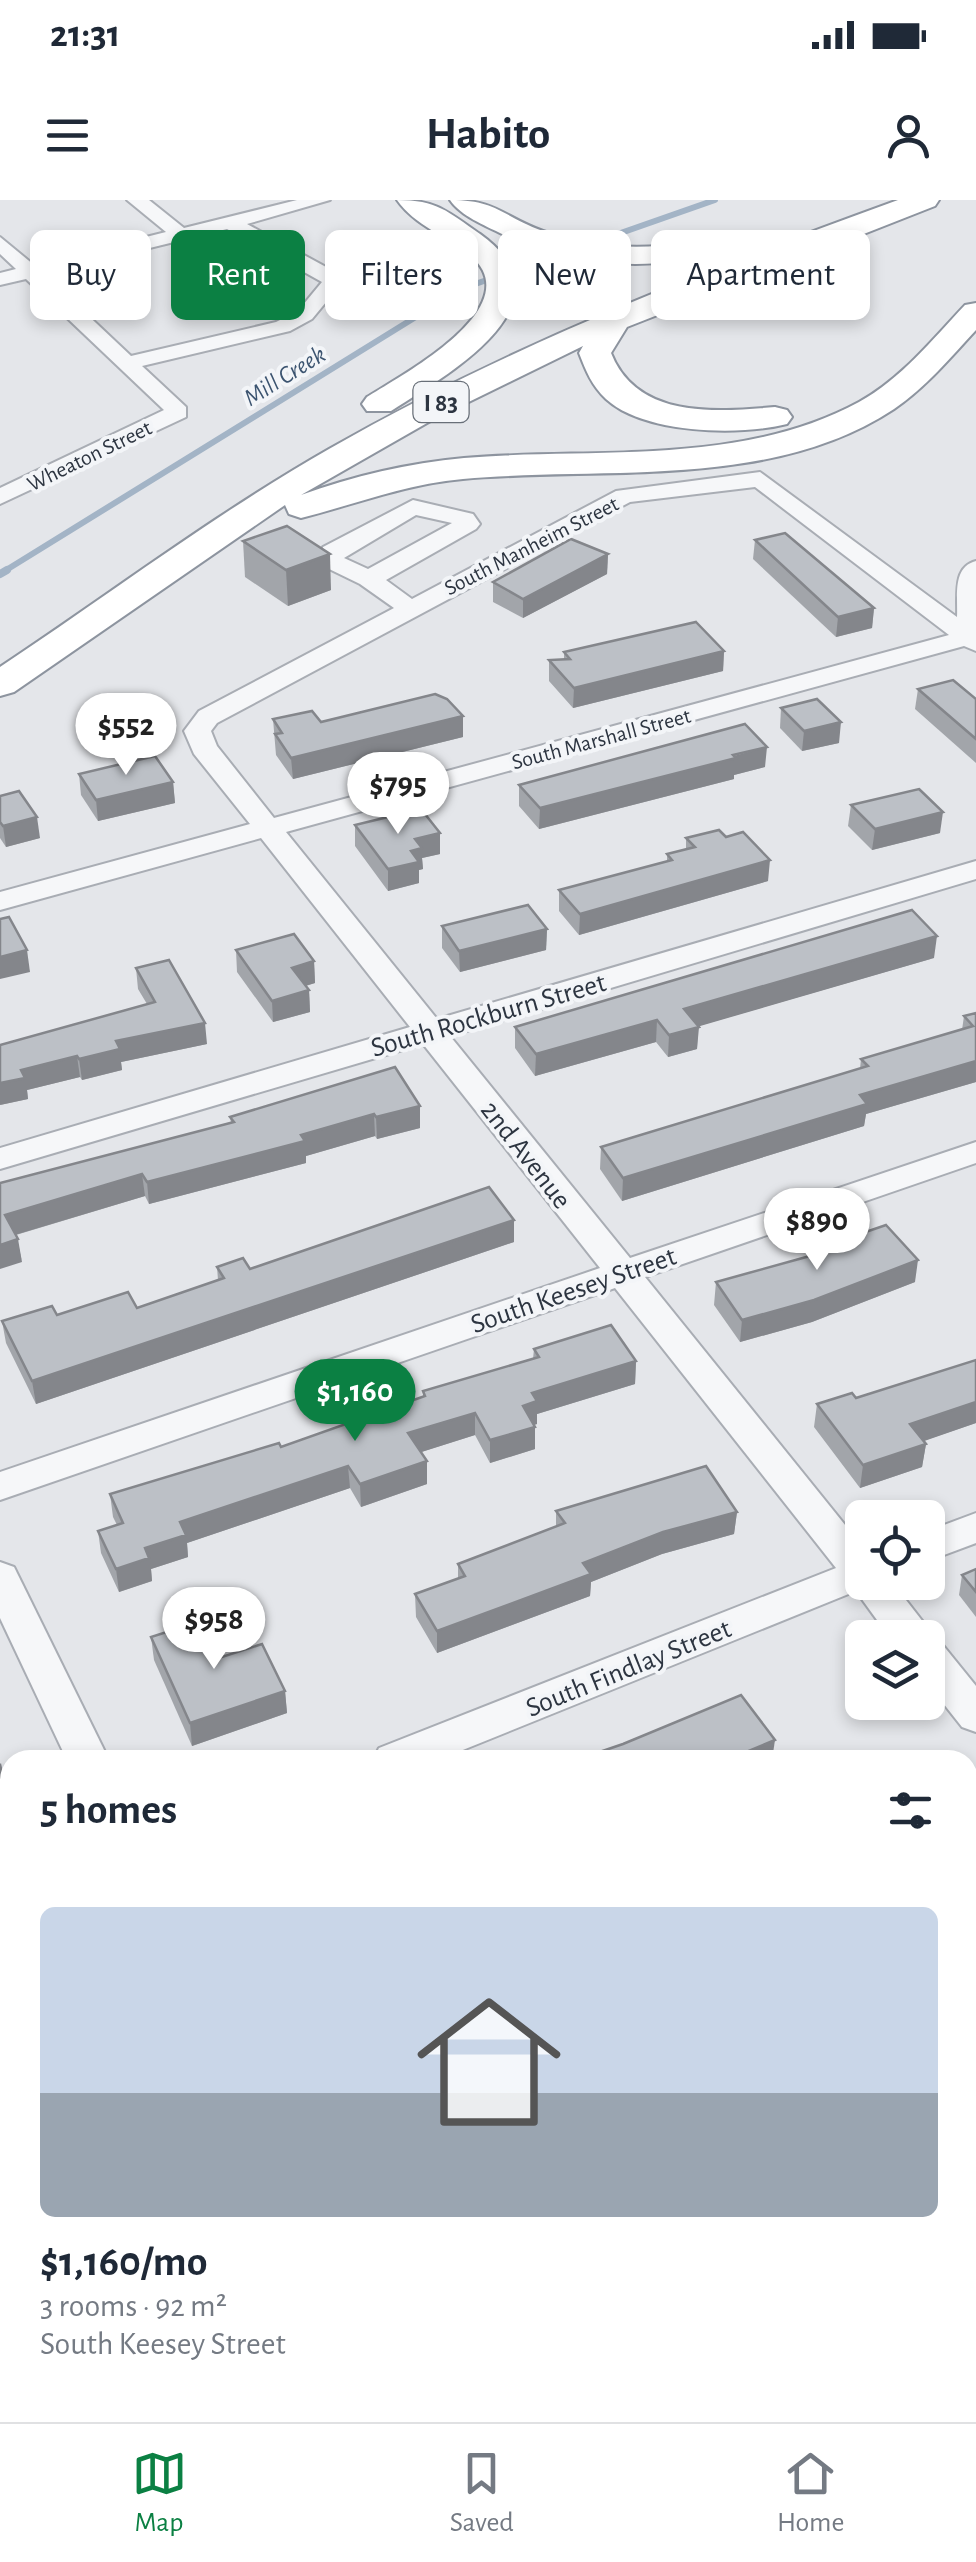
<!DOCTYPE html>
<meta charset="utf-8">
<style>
body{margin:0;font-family:"Alegreya Sans",sans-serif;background:#f6f6f7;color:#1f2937;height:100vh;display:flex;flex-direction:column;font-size:38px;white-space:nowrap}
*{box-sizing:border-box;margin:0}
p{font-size:32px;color:#747a83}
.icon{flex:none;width:55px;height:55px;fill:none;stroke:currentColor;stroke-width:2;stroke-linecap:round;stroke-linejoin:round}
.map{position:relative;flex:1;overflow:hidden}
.sheet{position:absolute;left:0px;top:1550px;width:978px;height:672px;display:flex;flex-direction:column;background:#fff;border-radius:30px 30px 0 0;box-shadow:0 5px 15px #0003}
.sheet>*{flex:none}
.banner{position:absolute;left:30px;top:30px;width:918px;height:90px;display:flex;gap:20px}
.fabs{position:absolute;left:845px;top:1300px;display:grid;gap:20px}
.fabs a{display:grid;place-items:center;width:100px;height:100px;border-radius:15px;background:#fff;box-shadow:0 5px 15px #0003;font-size:50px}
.price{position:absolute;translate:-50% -85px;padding:0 22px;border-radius:35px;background:#fff;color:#222;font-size:32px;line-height:65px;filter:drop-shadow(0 2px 5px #0008)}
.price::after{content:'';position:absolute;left:50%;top:60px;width:30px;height:22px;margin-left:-15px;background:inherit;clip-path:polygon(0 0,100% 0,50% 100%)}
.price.current{background:#0b8043;color:#fff}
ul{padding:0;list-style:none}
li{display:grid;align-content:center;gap:20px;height:530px;padding:0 40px}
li+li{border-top:2px solid #e0e1e3}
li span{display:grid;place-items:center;height:310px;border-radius:15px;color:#555}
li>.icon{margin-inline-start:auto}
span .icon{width:180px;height:180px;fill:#fffc;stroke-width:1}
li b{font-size:42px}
h2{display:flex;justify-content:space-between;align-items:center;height:120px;padding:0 40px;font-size:42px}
.pill{padding:0 35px;border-radius:15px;background:#fff;box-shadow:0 5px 15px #0003;font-size:35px;line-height:90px}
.pill.current{background:#0b8043;color:#fff}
.status{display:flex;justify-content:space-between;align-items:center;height:70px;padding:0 50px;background:#fff;direction:ltr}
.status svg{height:28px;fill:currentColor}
header{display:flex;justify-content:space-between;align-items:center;height:130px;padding:0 40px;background:#fff;font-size:45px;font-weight:700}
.dock{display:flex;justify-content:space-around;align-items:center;height:140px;border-top:2px solid #e0e1e3;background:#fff;font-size:28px;color:#747a83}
.dock a{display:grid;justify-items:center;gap:5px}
.dock .current{color:#0b8043}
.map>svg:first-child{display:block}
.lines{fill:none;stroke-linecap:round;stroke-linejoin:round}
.stream-far1{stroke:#a3b4c6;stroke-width:6}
.stream{stroke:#a3b4c6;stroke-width:8}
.minor-casing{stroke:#a9adb4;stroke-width:4}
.highway-casing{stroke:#8d949f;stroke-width:4}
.minor{fill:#f6f7f9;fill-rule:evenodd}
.highway{fill:#fff;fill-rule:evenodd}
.wall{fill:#a2a5aa}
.shaded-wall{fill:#84868b}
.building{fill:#bcc0c6;stroke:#84868b;stroke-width:2.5}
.labels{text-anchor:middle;stroke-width:8;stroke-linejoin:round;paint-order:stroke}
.far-street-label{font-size:22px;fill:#2d3541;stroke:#f3f5f8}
.far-water-label{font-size:25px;font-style:italic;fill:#3c5470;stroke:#f3f5f8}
.shield{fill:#f3f5f8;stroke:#686f78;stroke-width:2.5}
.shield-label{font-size:25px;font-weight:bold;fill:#2d3541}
.street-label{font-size:28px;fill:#2d3541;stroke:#f3f5f8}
</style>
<div class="status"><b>21:31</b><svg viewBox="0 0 49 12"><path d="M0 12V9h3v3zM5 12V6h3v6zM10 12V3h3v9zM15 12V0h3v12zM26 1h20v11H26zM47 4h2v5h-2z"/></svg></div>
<header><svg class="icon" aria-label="menu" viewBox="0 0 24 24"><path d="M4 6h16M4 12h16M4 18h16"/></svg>Habito<svg class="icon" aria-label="person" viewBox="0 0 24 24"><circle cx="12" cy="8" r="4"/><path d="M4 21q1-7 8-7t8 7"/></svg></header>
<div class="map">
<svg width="976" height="2222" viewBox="0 0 976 2222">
<rect width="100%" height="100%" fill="#e4e6ea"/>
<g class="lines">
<!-- stream-far1 -->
<polyline class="stream-far1" points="3,372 461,89 715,0"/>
<!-- stream -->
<polyline class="stream" points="0,374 7,370"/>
<defs>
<g id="minor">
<path d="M127,0H149L184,28L297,0H330L247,24L337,73L412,55L422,61L341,84L312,119L290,131L142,166L186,207V217L0,304V288L164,210L26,79L0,85V73L16,69L0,54V37L34,65L166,32ZM227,29L322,82L298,111L276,122L131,156L44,74Z"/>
<path d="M760,272L957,417C958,396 952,367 976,361V451L964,446L286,632L437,819L976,661V679L450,836L630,1058L976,942V963L645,1077L862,1346V1382H892L927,1427L931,1441L942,1444L976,1486V1532L962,1527L928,1484V1438H890L856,1391L438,1560H373L379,1548L836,1368L615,1088L0,1300V1272L600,1068L423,844L0,969V948L410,827L261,638L0,710V692L250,624L194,554L184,531L199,511L394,408L360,384L323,366L320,361L323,347L413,300L473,314L480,324L476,329L386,380L412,399L616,291ZM755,287L949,435L274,618L217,546L211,531L217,523L630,302ZM416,315L452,323L368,369L344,358Z"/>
<polygon points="976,1313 976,1343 928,1361 928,1331"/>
<polygon points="0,1362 14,1367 109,1560 67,1560 0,1418"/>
<polygon points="10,1692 10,1730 0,1734 0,1696"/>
<polygon points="976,1839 976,1880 968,1883 968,1842"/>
<polygon points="182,2212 249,2212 245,2222 178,2222"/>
<polygon points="377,2212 428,2212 432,2222 381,2222"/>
</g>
<g id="highway">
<path d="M397,0C437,0 447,11 480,34C577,103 448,174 391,211H367L362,204L367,197C402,175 530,107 471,56C448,37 414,25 397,0Z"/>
<path d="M450,0C497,0 502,16 543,31C607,54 670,49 735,34L750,43L745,49C662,70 581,72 502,34C484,25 461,16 450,0Z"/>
<path d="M898,0H939L935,6L627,127L611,153C637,219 715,212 775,207L787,210L792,217L787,224C740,236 644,234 606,199C592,186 586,171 579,153L583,146L434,219L301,295C353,276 409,263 464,258C595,247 739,267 859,202C901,179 932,140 965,105L976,103V130C950,158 925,188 894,209C770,291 603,266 463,279C406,284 356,304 301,318L289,314L285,305L14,492L0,496V467C110,394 215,314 329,249C511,145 702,71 898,0Z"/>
</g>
</defs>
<!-- minor casing -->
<use href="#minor" class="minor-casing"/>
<!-- highway casing -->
<use href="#highway" class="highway-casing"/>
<!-- minor -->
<use href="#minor" class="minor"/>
<!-- highway -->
<use href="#highway" class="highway"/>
</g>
<!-- wall -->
<g class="wall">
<polygon points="755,340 874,408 872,428 836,437 753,359"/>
<polygon points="243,341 331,390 288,406 245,377"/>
<polygon points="608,354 607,374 523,418 493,402 493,382"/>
<polygon points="724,451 723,471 573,508 549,481 549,460 564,460 564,452"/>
<polygon points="918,489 976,499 976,563 915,509"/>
<polygon points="781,508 839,543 802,551 780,528"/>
<polygon points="463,516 463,537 293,579 276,555 273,519 321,522"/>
<polygon points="765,567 734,575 734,579 539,629 519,606 519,585"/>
<polygon points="79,574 173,582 175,603 98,621 81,595"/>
<polygon points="0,596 40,638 6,647 0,638"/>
<polygon points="851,605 940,633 872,650 848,626"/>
<polygon points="355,625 440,654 422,658 423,669 419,670 419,683 388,691 355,646"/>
<polygon points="686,638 768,681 579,735 559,711 559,690 667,661 667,654 686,650"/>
<polygon points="442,726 547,729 546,750 460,772 442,748"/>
<polygon points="236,750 314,761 315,783 306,786 309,790 310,812 273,822 237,772"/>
<polygon points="934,758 698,826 697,849 668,857 656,842 535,876 515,848 515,827"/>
<polygon points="136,768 207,844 121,862 122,870 82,880 80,877 27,890 28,899 0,905 147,804 138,789"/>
<polygon points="976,813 976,882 866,914 864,926 622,1001 600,969 601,947 860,869 861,859 962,830 964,816"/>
<polygon points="420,906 420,928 377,939 375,936 306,956 306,963 149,1004 145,996 16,1035 22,1062 0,983 231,923 230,917"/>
<polygon points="514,1020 514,1042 36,1204 6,1143 2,1121 137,1108 218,1080 217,1067 250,1069"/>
<polygon points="813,1050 915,1082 812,1122 740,1142 714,1105 716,1082 813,1055"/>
<polygon points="534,1149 636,1161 635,1184 537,1214 537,1224 534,1225 535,1249 490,1263 475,1235 421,1252 427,1261 427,1284 361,1307 350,1288 187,1343 188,1357 151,1369 152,1381 119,1392 101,1353 98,1331 117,1325 113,1317 110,1294 281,1247 423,1197 423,1191 533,1159"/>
<polygon points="976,1160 976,1223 923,1241 926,1244 922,1267 860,1288 814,1227 817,1204 856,1198"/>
<polygon points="556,1311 737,1312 734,1334 662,1354 591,1382 590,1396 437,1453 416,1417 415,1394 458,1379 458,1364 556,1327"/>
<polygon points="976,1369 976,1417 959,1395 962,1375"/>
<polygon points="151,1437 222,1457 285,1491 287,1513 192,1546 154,1460"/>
<polygon points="517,2212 629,2212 628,2222 521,2222"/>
</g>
<!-- shaded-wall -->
<g class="shaded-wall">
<polygon points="330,354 331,390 288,406 286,370"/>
<polygon points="608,354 607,374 523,418 523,399"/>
<polygon points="874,408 872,428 836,437 838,417"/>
<polygon points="724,451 723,471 573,508 574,488"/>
<polygon points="463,516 463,537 293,579 291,558"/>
<polygon points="841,522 839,543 802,551 804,531"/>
<polygon points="767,547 765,567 734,575 734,579 539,629 540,608"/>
<polygon points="173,582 175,603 98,621 96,600"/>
<polygon points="943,612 940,633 872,650 875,629"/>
<polygon points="37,617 40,638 6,647 3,626"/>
<polygon points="440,633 440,654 422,658 423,669 419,670 419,683 388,691 388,669 411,651 415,639"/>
<polygon points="770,660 768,681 579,735 580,714"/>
<polygon points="547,729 546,750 460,772 459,751"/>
<polygon points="937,736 934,758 683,831 684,809"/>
<polygon points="27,750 30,772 0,779 0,757"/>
<polygon points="314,761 315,783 294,789 292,768"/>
<polygon points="309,790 310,812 273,822 272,801"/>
<polygon points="657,820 656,842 535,876 536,854"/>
<polygon points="205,823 207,844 121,862 122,870 82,880 79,859 116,841"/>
<polygon points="699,827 697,849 668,857 669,835"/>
<polygon points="77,856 80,877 27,890 28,899 0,905 0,883 21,870"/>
<polygon points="976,861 976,882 866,914 864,926 622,1001 623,978 860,895"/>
<polygon points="420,906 420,928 377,939 376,917"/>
<polygon points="374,914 375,936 306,956 306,963 149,1004 147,982"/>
<polygon points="142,974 145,996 8,1037 5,1015"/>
<polygon points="514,1020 514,1042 36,1204 32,1181"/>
<polygon points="18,1039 22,1062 0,1069 0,1045"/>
<polygon points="918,1060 915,1082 812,1122 740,1142 742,1120"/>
<polygon points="636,1161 635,1184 537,1214 537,1224 522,1228 523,1206 532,1193"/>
<polygon points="976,1202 976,1223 907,1247 910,1224"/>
<polygon points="475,1213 475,1235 409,1256 408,1233"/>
<polygon points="535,1227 535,1249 490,1263 490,1240"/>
<polygon points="926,1244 922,1267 860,1288 863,1265"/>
<polygon points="427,1261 427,1284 361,1307 360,1284"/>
<polygon points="348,1266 350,1288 187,1343 188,1357 151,1369 152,1381 119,1392 116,1369 180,1322"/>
<polygon points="737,1312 734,1334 662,1354 591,1382 590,1396 437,1453 437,1431 583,1363 663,1332"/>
<polygon points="285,1491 287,1513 192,1546 190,1523"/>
<polygon points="775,1540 772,1560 727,1560"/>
<polygon points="1,1563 6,1586 0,1588 0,1564"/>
<polygon points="4,1600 8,1622 0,1625 0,1601"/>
<polygon points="10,1837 10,1861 0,1864 0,1841"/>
<polygon points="976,2057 976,2075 968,2079 968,2061"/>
<polygon points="10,2147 10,2169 0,2173 0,2151"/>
<polygon points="621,2212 629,2212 628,2222 606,2222 606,2219"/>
</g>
<!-- building -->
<g class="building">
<polygon points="287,326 330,354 286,370 243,341"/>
<polygon points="785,333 874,408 838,417 755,340"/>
<polygon points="571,339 608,354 523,399 493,382"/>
<polygon points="696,422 724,451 574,488 549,460 570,459 564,452"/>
<polygon points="953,480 976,499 976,539 918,489"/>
<polygon points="435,494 447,499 463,516 291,558 275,534 282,533 273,519 312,511 321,522"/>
<polygon points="817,499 841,522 804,531 781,508"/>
<polygon points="745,524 767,547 733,555 736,558 540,608 519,585"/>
<polygon points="155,556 173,582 96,600 79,574"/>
<polygon points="919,589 943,612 875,629 851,605"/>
<polygon points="19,591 37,617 3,626 0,622 0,596"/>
<polygon points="421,609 440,633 415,639 422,648 411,651 419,662 388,669 355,625"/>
<polygon points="719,630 726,637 743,632 770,660 580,714 559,690 672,660 667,654 695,647 686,638"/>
<polygon points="528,705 547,729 459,751 442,726"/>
<polygon points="912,710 937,736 684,809 699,827 669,835 657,820 536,854 515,827"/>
<polygon points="9,717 27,750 0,757 0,719"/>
<polygon points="294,734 314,761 292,768 309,790 272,801 236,750"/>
<polygon points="169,760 205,823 116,841 120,849 79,859 77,856 21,870 25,878 0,883 0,845 155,802 136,768"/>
<polygon points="976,813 976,861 860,895 867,904 623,978 601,947 868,866 861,859 973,826 964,816"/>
<polygon points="395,867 420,906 376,917 374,914 301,935 305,941 147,982 142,974 5,1015 18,1039 0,1045 0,983 234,922 230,917"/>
<polygon points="489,987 514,1020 32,1181 2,1121 52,1106 57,1115 128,1092 137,1108 224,1078 217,1067 243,1058 250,1069"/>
<polygon points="886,1025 918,1060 814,1100 742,1120 716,1082 817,1054 813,1050"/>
<polygon points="611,1125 636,1161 532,1193 537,1201 523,1206 535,1227 490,1240 475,1213 408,1233 427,1261 360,1284 348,1266 180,1322 186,1335 145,1348 149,1358 116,1369 98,1331 123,1323 110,1294 279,1243 281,1247 425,1196 423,1191 539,1157 534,1149"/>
<polygon points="976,1160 976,1202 910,1224 926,1244 863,1265 817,1204 852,1193 856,1198"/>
<polygon points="706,1266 737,1312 663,1332 583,1363 591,1374 437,1431 415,1394 465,1376 458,1364 565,1323 556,1311"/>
<polygon points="976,1369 976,1392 962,1375"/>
<polygon points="204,1420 222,1457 262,1444 285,1491 190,1523 151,1437"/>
<polygon points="741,1495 775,1540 727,1560 576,1560 623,1544"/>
<polygon points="10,1786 10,1837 0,1841 0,1790"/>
<polygon points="968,2006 976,2019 976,2057 968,2061"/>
<polygon points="10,2082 10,2147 0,2151 0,2086"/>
<polygon points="527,2212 621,2212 606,2219 607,2222 532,2222"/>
</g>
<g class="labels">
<!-- far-street labels -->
<g class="far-street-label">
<text transform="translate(89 255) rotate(-26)" y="8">Wheaton Street</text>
<text transform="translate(531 345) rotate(-27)" y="8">South Manheim Street</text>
<text transform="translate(601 538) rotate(-15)" y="8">South Marshall Street</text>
</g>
<!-- far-water labels -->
<g class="far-water-label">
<text transform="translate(284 175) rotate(-32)" y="9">Mill Creek</text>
</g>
<!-- shield labels -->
<rect class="shield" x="413.5" y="182" width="55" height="40" rx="8"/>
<g class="shield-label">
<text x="441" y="211">I 83</text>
</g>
<!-- street labels -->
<g class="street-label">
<text transform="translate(488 814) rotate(-16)" y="10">South Rockburn Street</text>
<text transform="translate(527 954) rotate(52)" y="10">2nd Avenue</text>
<text transform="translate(573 1089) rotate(-19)" y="10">South Keesey Street</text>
<text transform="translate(628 1467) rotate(-22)" y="10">South Findlay Street</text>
</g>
</g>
</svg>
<div class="fabs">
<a><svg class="icon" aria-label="locate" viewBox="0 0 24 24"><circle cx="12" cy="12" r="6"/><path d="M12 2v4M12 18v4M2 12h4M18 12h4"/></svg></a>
<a><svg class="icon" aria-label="layers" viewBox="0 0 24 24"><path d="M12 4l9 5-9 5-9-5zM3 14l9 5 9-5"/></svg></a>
</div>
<b class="price" style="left:126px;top:578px">$552</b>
<b class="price" style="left:398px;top:637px">$795</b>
<b class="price" style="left:817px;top:1073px">$890</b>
<b class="price current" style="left:355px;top:1244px">$1,160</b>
<b class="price" style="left:214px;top:1472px">$958</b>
<div class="banner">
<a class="pill">Buy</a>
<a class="pill current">Rent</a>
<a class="pill">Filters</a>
<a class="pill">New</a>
<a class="pill">Apartment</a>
</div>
<section class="sheet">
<h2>5 homes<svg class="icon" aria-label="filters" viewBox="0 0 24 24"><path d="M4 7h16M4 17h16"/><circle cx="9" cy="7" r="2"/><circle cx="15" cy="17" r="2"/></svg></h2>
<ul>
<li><span style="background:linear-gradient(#c9d6e8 60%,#9aa5b1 0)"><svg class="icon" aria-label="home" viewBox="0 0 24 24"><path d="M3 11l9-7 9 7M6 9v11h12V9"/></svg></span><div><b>$1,160/mo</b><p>3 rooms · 92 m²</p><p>South Keesey Street</p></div></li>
</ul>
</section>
</div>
<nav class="dock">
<a class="current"><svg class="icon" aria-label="map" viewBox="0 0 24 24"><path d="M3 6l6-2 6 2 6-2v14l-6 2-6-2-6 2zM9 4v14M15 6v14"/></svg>Map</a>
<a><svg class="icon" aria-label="saved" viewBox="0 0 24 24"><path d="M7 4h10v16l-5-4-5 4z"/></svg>Saved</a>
<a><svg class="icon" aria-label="home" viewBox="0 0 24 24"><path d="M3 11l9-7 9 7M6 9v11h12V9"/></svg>Home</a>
</nav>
